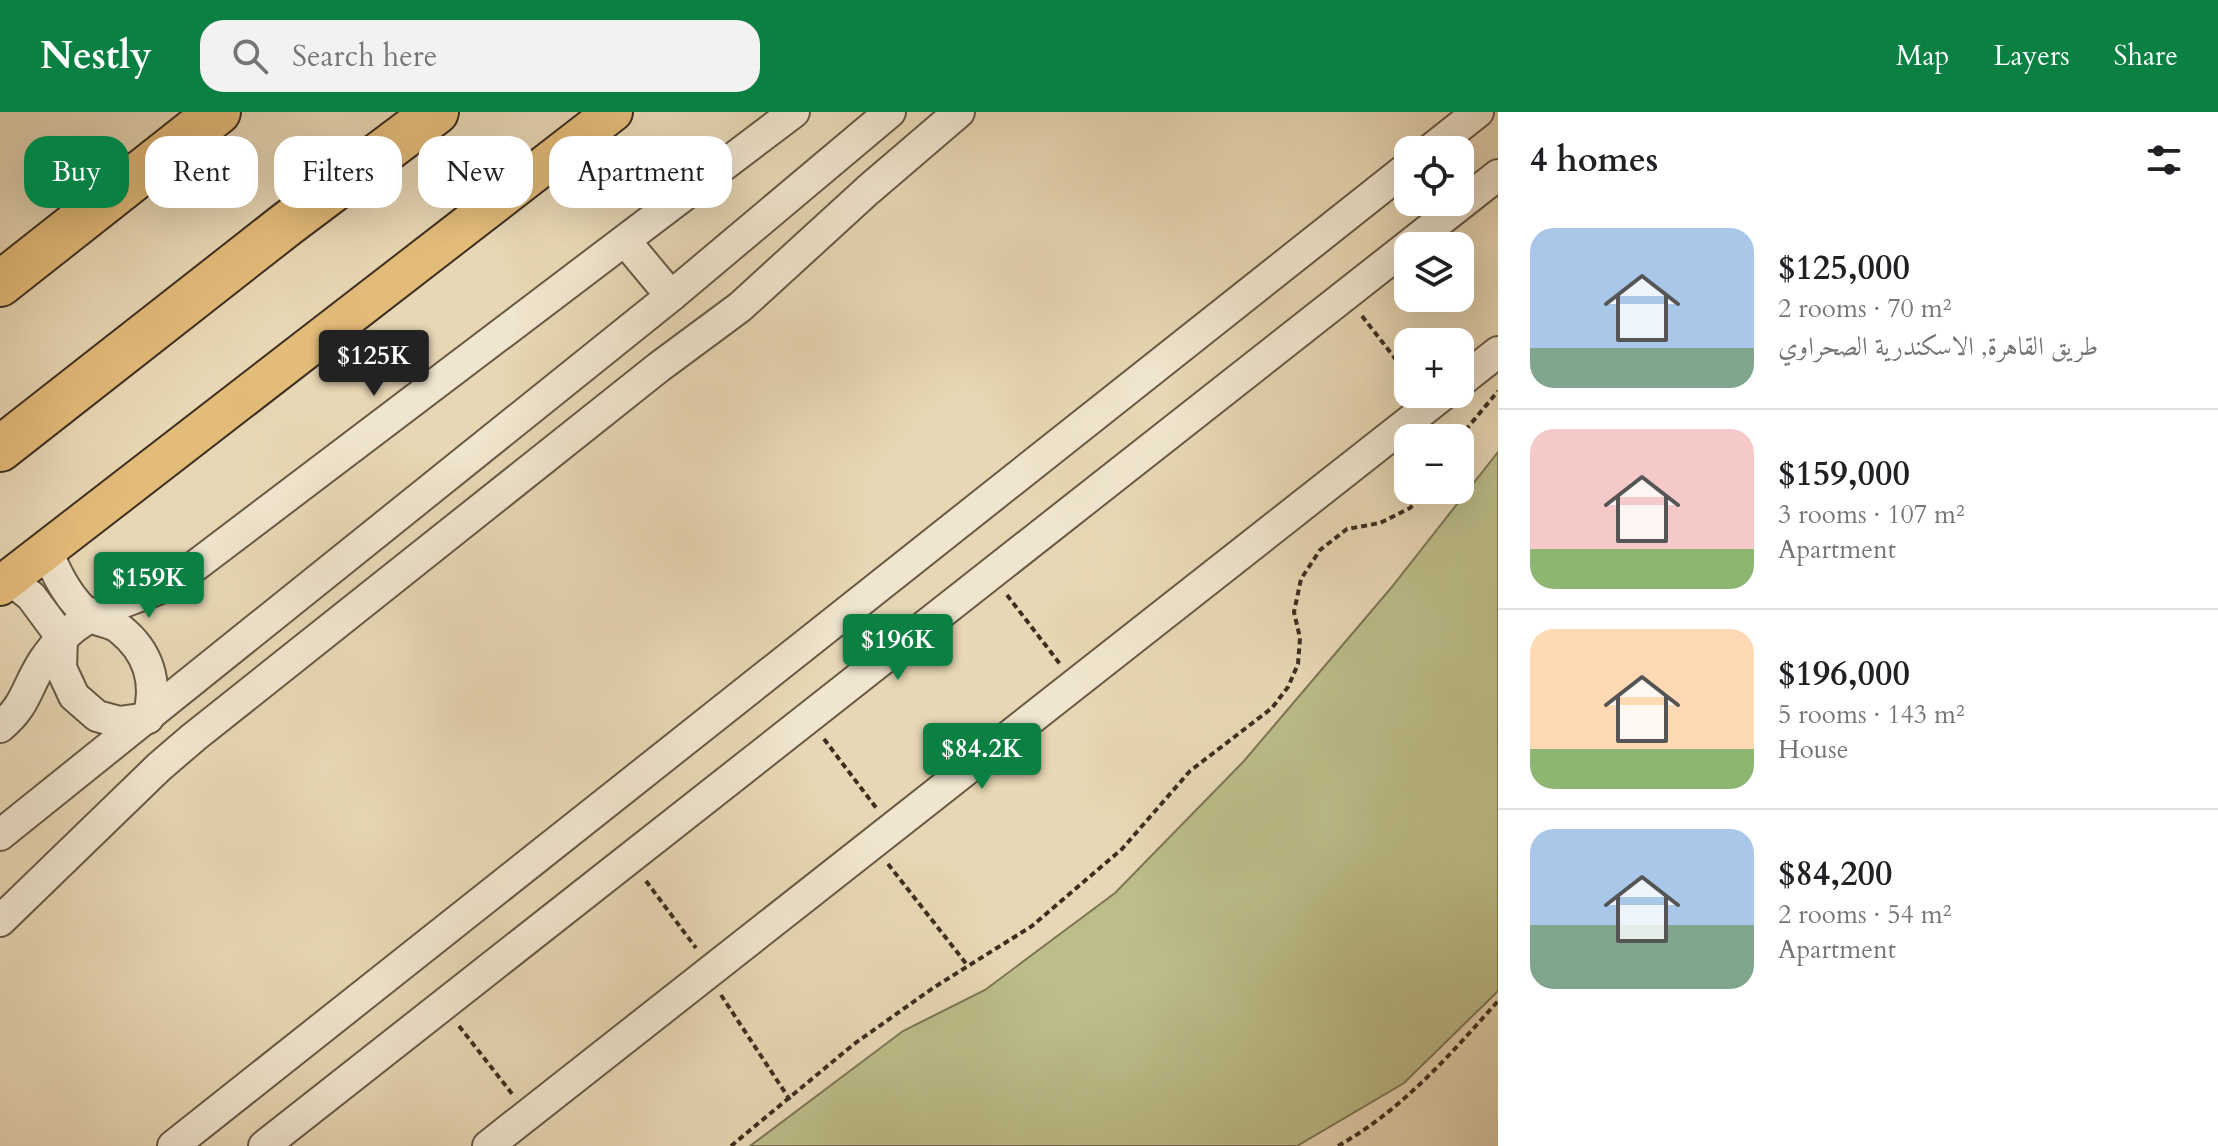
<!DOCTYPE html>
<meta charset="utf-8">
<style>
body{margin:0;font-family:Cardo,Amiri,serif;background:#f2f2f2;color:#202124;height:100vh;display:flex;flex-direction:column;font-size:30px;white-space:nowrap}
*{box-sizing:border-box;margin:0}
p{font-size:26px;color:#757577}
.icon{flex:none;width:44px;height:44px;fill:none;stroke:currentColor;stroke-width:2;stroke-linecap:round;stroke-linejoin:round}
.map{position:relative;flex:1;overflow:hidden}
.drawer{display:flex;flex-direction:column;background:#fff;width:720px}
.drawer>*{flex:none}
.guide{position:absolute;left:24px;top:24px;width:760px;height:72px;display:flex;gap:16px}
.tools{position:absolute;left:1394px;top:24px;display:grid;gap:16px}
.tools a{display:grid;place-items:center;width:80px;height:80px;border-radius:16px;background:#fff;box-shadow:0 8px 32px #0002;font-size:40px}
.price{position:absolute;translate:-50% -68px;padding:0 18px;border-radius:8px;background:#0b8043;color:#fff;font-size:26px;line-height:52px;filter:drop-shadow(0 2px 4px #0008)}
.price::after{content:'';position:absolute;left:50%;top:48px;width:24px;height:18px;margin-left:-12px;background:inherit;clip-path:polygon(0 0,100% 0,50% 100%)}
.price.on{background:#222;color:#fff}
ul{padding:0;list-style:none}
li{display:flex;align-items:center;gap:24px;height:200px;padding:0 32px}
li+li{border-top:2px solid #e0e0e0}
li span{display:grid;place-items:center;flex:none;width:224px;height:160px;border-radius:24px;color:#555}
li>.icon{margin-inline-start:auto}
span .icon{width:96px;height:96px;fill:#fffc;stroke-width:1}
li b{font-size:34px}
h2{display:flex;justify-content:space-between;align-items:center;height:96px;padding:0 32px;font-size:34px}
.pill{padding:0 28px;border-radius:24px;background:#fff;box-shadow:0 8px 32px #0002;font-size:28px;line-height:72px}
.pill.on{background:#0b8043;color:#fff}
header{display:flex;align-items:center;gap:48px;box-sizing:border-box;height:112px;padding:0 40px;background:#0b8043;color:#fff}
header strong{font-size:38px}
nav{display:flex;gap:44px;margin-inline-start:auto;font-size:28px}
.search{width:560px;height:72px;background:#f2f2f2;display:flex;align-items:center;gap:20px;box-sizing:border-box;padding:0 28px;border-radius:24px;color:#757577;font-size:30px}
main{display:flex;flex:1;min-height:0}
.map>svg:first-child{display:block}
.green{fill:#bcbd89;stroke:#7c7654;stroke-width:2}
.lines{fill:none;stroke-linecap:round;stroke-linejoin:round}
.minor-casing{stroke:#685945;stroke-width:34}
.major-casing{stroke:#3d2f20;stroke-width:42}
.highway-casing{stroke:#3d2f20;stroke-width:48}
.path{stroke:#3d2f20;stroke-width:4;stroke-dasharray:6 4;stroke-linecap:butt}
.minor{stroke:#f0e5ce;stroke-width:30}
.major{stroke:#e4bc7a;stroke-width:38}
.highway{stroke:#e4bc7a;stroke-width:44}
</style>
<header>
<strong>Nestly</strong>
<div class="search"><svg class="icon" aria-label="search" viewBox="0 0 24 24"><circle cx="10" cy="10" r="6"/><path d="M15 15l6 6"/></svg>Search here</div>
<nav><a>Map</a><a>Layers</a><a>Share</a></nav>
</header>
<main>
<div class="map">
<svg width="1498" height="1034" viewBox="0 0 1498 1034">
<rect width="100%" height="100%" fill="#e8d7b4"/>
<filter id="stains"><feTurbulence type="fractalNoise" baseFrequency=".0025" numOctaves="4"/><feColorMatrix values="0 0 0 0 .2 0 0 0 0 .09 0 0 0 0 .02 0 0 0 .5 -.17"/></filter>
<radialGradient id="worn" r=".72"><stop offset=".6" stop-color="#630" stop-opacity="0"/><stop offset="1" stop-color="#630" stop-opacity=".3"/></radialGradient>
<!-- green -->
<polygon class="green" points="1498,340 1498,879 1404,971 1297,1034 750,1034 903,919 985,878 1115,781 1244,649 1391,476"/>
<g class="lines">
<defs>
<g id="minor">
<polyline points="1430,38 1478,0"/>
<polyline points="626,130 671,184"/>
<polyline points="1460,270 1498,240"/>
<path d="M47,438C55,460 71,492 92,505C100,510 112,510 120,517C149,540 158,571 148,606"/>
<polyline points="9,467 31,484 62,526 61,556 74,584 97,604 119,610 148,606"/>
<path d="M0,615C27,593 26,575 44,548C79,496 123,494 174,470L794,0"/>
<polyline points="0,723 671,184 890,0"/>
<polyline points="0,809 159,655 194,625 659,255 740,195 868,78 959,0"/>
<polyline points="173,1034 1408,55"/>
<polyline points="264,1034 1498,63"/>
<polyline points="488,1034 1444,282"/>
</g>
<polyline id="major" points="0,474 613,0"/>
<g id="highway">
<polyline points="0,172 218,0"/>
<polyline points="0,337 287,112 436,0"/>
</g>
</defs>
<!-- minor casing -->
<use href="#minor" class="minor-casing"/>
<!-- major casing -->
<use href="#major" class="major-casing"/>
<!-- highway casing -->
<use href="#highway" class="highway-casing"/>
<!-- path -->
<g class="path">
<polyline points="1362,204 1408,263"/>
<polyline points="1459,326 1498,279"/>
<polyline points="1007,483 1060,552"/>
<polyline points="824,627 877,697"/>
<polyline points="888,752 968,854"/>
<polyline points="646,769 696,836"/>
<polyline points="721,883 790,988"/>
<polyline points="459,914 513,983"/>
<polyline points="731,1034 854,932 933,876 1032,814 1122,737 1190,659 1272,596 1288,575 1298,552 1300,526 1294,500 1301,467 1320,438 1347,417 1380,411 1410,396 1429,378"/>
<path d="M1338,1034C1402,998 1450,943 1498,889"/>
</g>
<!-- minor -->
<use href="#minor" class="minor"/>
<!-- major -->
<use href="#major" class="major"/>
<!-- highway -->
<use href="#highway" class="highway"/>
</g>
<rect width="100%" height="100%" filter="url(#stains)"/>
<rect width="100%" height="100%" fill="url(#worn)"/>
</svg>
<div class="tools">
<a><svg class="icon" aria-label="locate" viewBox="0 0 24 24"><circle cx="12" cy="12" r="6"/><path d="M12 2v4M12 18v4M2 12h4M18 12h4"/></svg></a>
<a><svg class="icon" aria-label="layers" viewBox="0 0 24 24"><path d="M12 4l9 5-9 5-9-5zM3 14l9 5 9-5"/></svg></a>
<a>+</a>
<a>−</a>
</div>
<b class="price on" style="left:374px;top:286px">$125K</b>
<b class="price" style="left:149px;top:508px">$159K</b>
<b class="price" style="left:898px;top:570px">$196K</b>
<b class="price" style="left:982px;top:679px">$84.2K</b>
<div class="guide">
<a class="pill on">Buy</a>
<a class="pill">Rent</a>
<a class="pill">Filters</a>
<a class="pill">New</a>
<a class="pill">Apartment</a>
</div>
</div>
<section class="drawer">
<h2>4 homes<svg class="icon" aria-label="filters" viewBox="0 0 24 24"><path d="M4 7h16M4 17h16"/><circle cx="9" cy="7" r="2"/><circle cx="15" cy="17" r="2"/></svg></h2>
<ul>
<li><span style="background:linear-gradient(#a9c7e8 75%,#7fa58c 0)"><svg class="icon" aria-label="home" viewBox="0 0 24 24"><path d="M3 11l9-7 9 7M6 9v11h12V9"/></svg></span><div><b>$125,000</b><p>2 rooms · 70 m²</p><p>طريق القاهرة, الاسكندرية الصحراوي</p></div></li>
<li><span style="background:linear-gradient(#f6c9c9 75%,#8fb573 0)"><svg class="icon" aria-label="home" viewBox="0 0 24 24"><path d="M3 11l9-7 9 7M6 9v11h12V9"/></svg></span><div><b>$159,000</b><p>3 rooms · 107 m²</p><p>Apartment</p></div></li>
<li><span style="background:linear-gradient(#ffd9b3 75%,#8fb573 0)"><svg class="icon" aria-label="home" viewBox="0 0 24 24"><path d="M3 11l9-7 9 7M6 9v11h12V9"/></svg></span><div><b>$196,000</b><p>5 rooms · 143 m²</p><p>House</p></div></li>
<li><span style="background:linear-gradient(#a9c7e8 60%,#7fa58c 0)"><svg class="icon" aria-label="home" viewBox="0 0 24 24"><path d="M3 11l9-7 9 7M6 9v11h12V9"/></svg></span><div><b>$84,200</b><p>2 rooms · 54 m²</p><p>Apartment</p></div></li>
</ul>
</section>
</main>
